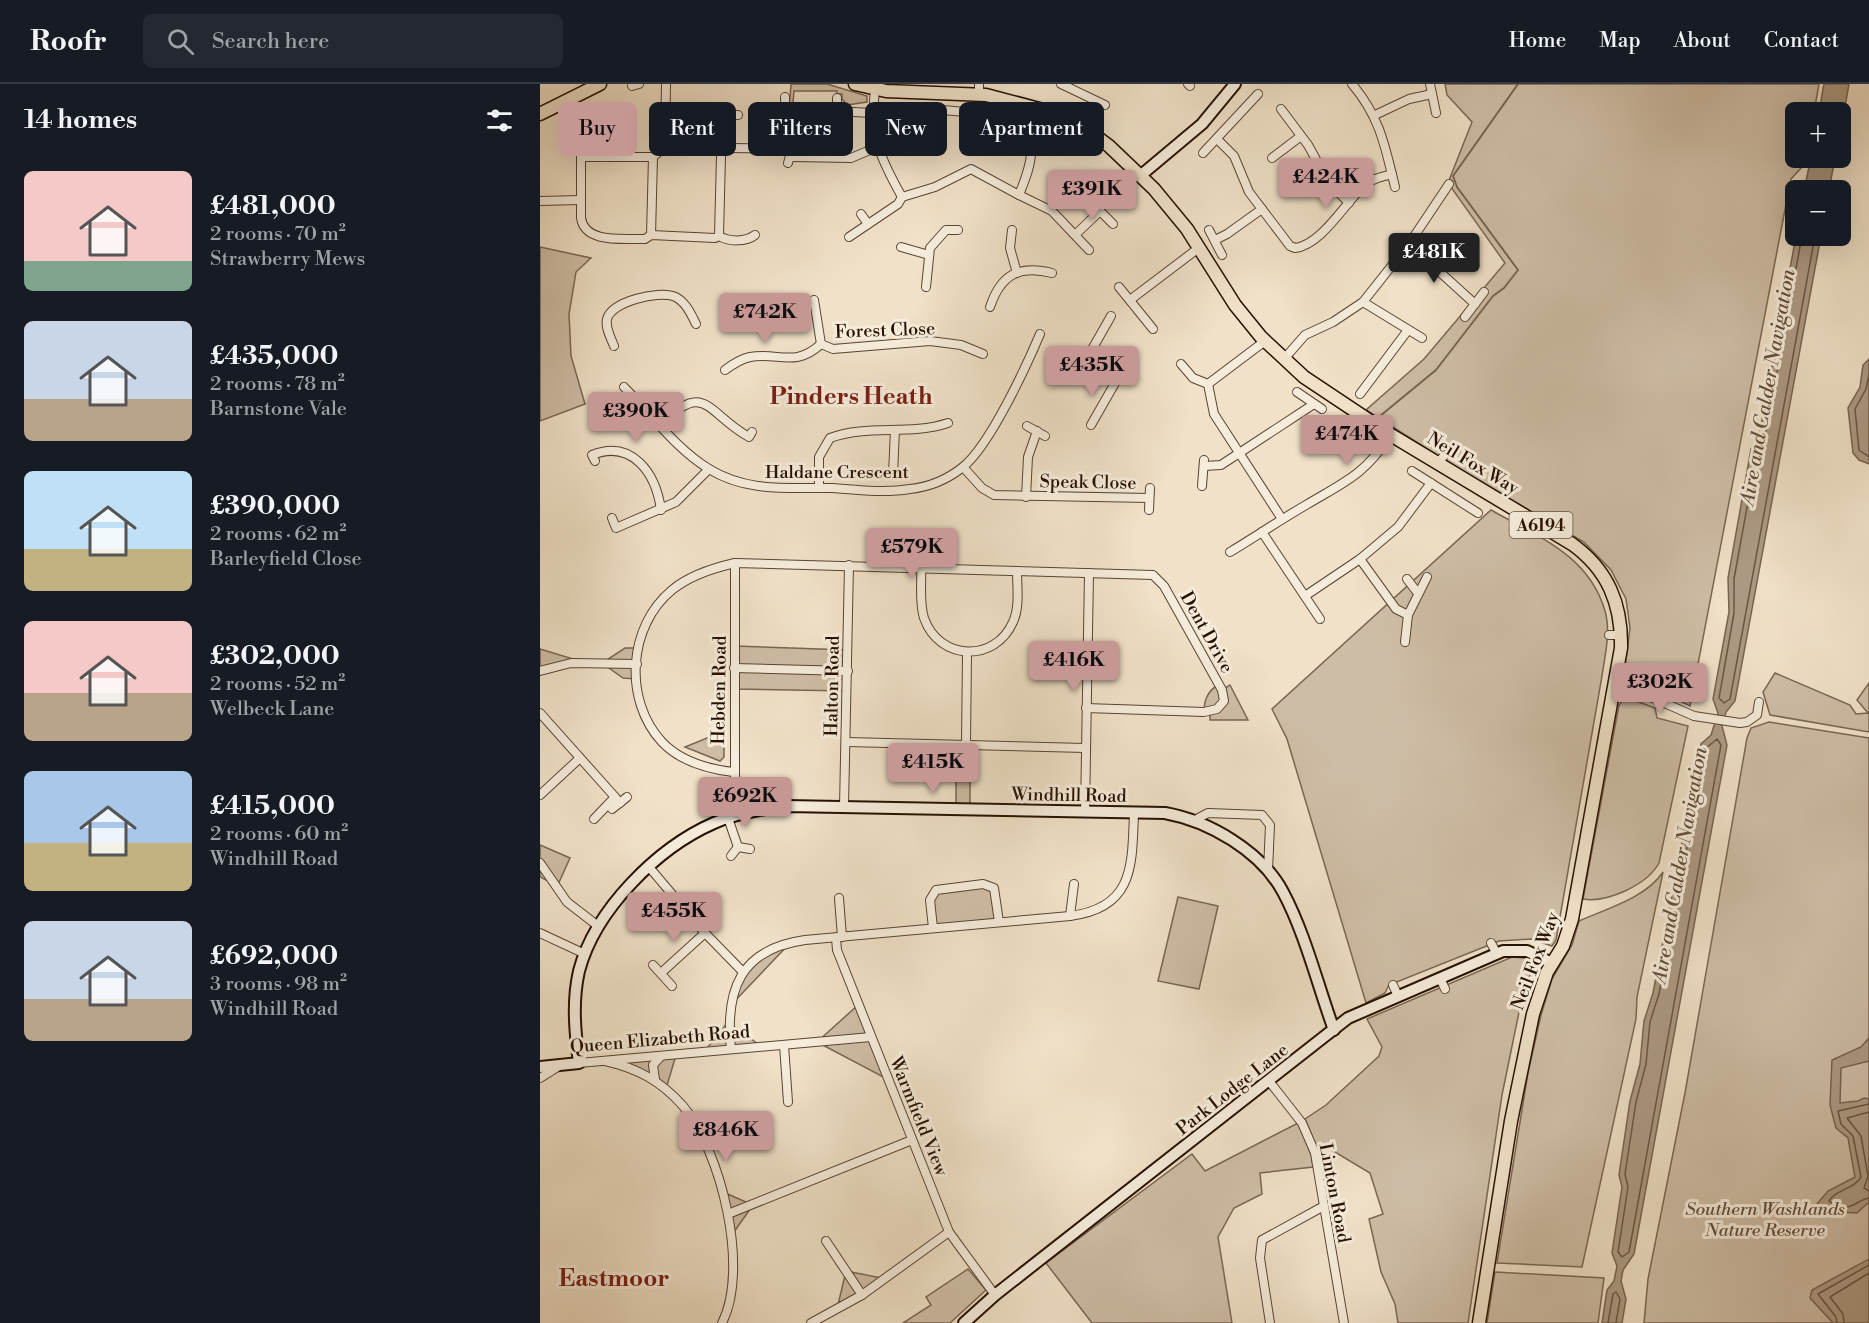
<!DOCTYPE html>
<meta charset="utf-8">
<style>
body{margin:0;font-family:"Libre Bodoni",serif;background:#242831;color:#f1f3f6;height:100vh;display:flex;flex-direction:column;font-size:22px;white-space:nowrap}
*{box-sizing:border-box;margin:0}
p{font-size:20px;color:#9ea1a6}
.icon{flex:none;width:33px;height:33px;fill:none;stroke:currentColor;stroke-width:2;stroke-linecap:round;stroke-linejoin:round}
.map{position:relative;flex:1;overflow:hidden}
.sheet{display:flex;flex-direction:column;background:#171b24;width:540px}
.sheet>*{flex:none}
.guide{position:absolute;left:18px;top:18px;width:570px;height:54px;display:flex;gap:12px}
.fabs{position:absolute;left:1245px;top:18px;display:grid;gap:12px}
.fabs a{display:grid;place-items:center;width:66px;height:66px;border-radius:9px;background:#171b24;box-shadow:0 6px 24px #0002;font-size:30px}
.price{position:absolute;translate:-50% -51px;padding:0 14px;border-radius:6px;background:#c59692;color:#111;font-size:20px;line-height:39px;filter:drop-shadow(0 2px 3px #0008)}
.price::after{content:'';position:absolute;left:50%;top:36px;width:18px;height:14px;margin-left:-9px;background:inherit;clip-path:polygon(0 0,100% 0,50% 100%)}
.price.active{background:#222;color:#fff}
ul{padding:0;list-style:none}
li{display:flex;align-items:center;gap:18px;height:150px;padding:0 24px}
li span{display:grid;place-items:center;flex:none;width:168px;height:120px;border-radius:9px;color:#555}
li>.icon{margin-inline-start:auto}
span .icon{width:72px;height:72px;fill:#fffc;stroke-width:1}
li b{font-size:26px}
h2{display:flex;justify-content:space-between;align-items:center;height:72px;padding:0 24px;font-size:26px}
.tag{padding:0 21px;border-radius:9px;background:#171b24;box-shadow:0 6px 24px #0002;font-size:21px;line-height:54px}
.tag.active{background:#c59692;color:#111}
header{display:flex;align-items:center;gap:36px;box-sizing:border-box;height:84px;padding:0 30px;background:#171b24;border-bottom:2px solid #363941}
header strong{font-size:28px}
nav{display:flex;gap:33px;margin-inline-start:auto;font-size:21px}
.search{width:420px;height:54px;background:#242831;display:flex;align-items:center;gap:15px;box-sizing:border-box;padding:0 21px;border-radius:9px;color:#9ea1a6;font-size:22px}
main{display:flex;flex:1;min-height:0}
.map>svg:first-child{display:block}
.green{fill:#cebda6;stroke:#7a6653;stroke-width:1.5}
.water{fill:#ac9a84;stroke:#77634f;stroke-width:1.5}
.lines{fill:none;stroke-linecap:round;stroke-linejoin:round}
.shore{stroke:#6a5542;stroke-width:1.5}
.stream{stroke:#77634f;stroke-width:2}
.street-casing{stroke:#594432;stroke-width:10}
.secondary-casing{stroke:#271000;stroke-width:14}
.primary-casing{stroke:#271000;stroke-width:15}
.street{stroke:#f5ecdb;stroke-width:8}
.secondary{stroke:#f5ecdb;stroke-width:10}
.primary{stroke:#f0e1c8;stroke-width:12}
.labels{text-anchor:middle;stroke-width:6;stroke-linejoin:round;paint-order:stroke}
.shield{fill:#f5ecdb;stroke:#655242;stroke-width:1.5}
.shield-label{font-size:16px;font-weight:bold;fill:#271000}
.street-label{font-size:18px;fill:#271000;stroke:#f5ecdb}
.park-label{font-size:18px;font-style:italic;fill:#614d3a;stroke:#f5ecdb}
.water-label{font-size:20px;font-style:italic;fill:#634e3b;stroke:#f5ecdb}
.district-label{font-size:24px;font-weight:bold;fill:#7a1f14;stroke:#f5ecdb}
</style>
<header>
<strong>Roofr</strong>
<div class="search"><svg class="icon" aria-label="search" viewBox="0 0 24 24"><circle cx="10" cy="10" r="6"/><path d="M15 15l6 6"/></svg>Search here</div>
<nav><a>Home</a><a>Map</a><a>About</a><a>Contact</a></nav>
</header>
<main>
<section class="sheet">
<h2>14 homes<svg class="icon" aria-label="filters" viewBox="0 0 24 24"><path d="M4 7h16M4 17h16"/><circle cx="9" cy="7" r="2"/><circle cx="15" cy="17" r="2"/></svg></h2>
<ul>
<li><span style="background:linear-gradient(#f6c9c9 75%,#7fa58c 0)"><svg class="icon" aria-label="home" viewBox="0 0 24 24"><path d="M3 11l9-7 9 7M6 9v11h12V9"/></svg></span><div><b>£481,000</b><p>2 rooms · 70 m²</p><p>Strawberry Mews</p></div></li>
<li><span style="background:linear-gradient(#c9d6e8 65%,#b9a48a 0)"><svg class="icon" aria-label="home" viewBox="0 0 24 24"><path d="M3 11l9-7 9 7M6 9v11h12V9"/></svg></span><div><b>£435,000</b><p>2 rooms · 78 m²</p><p>Barnstone Vale</p></div></li>
<li><span style="background:linear-gradient(#bfe0f5 65%,#c2b280 0)"><svg class="icon" aria-label="home" viewBox="0 0 24 24"><path d="M3 11l9-7 9 7M6 9v11h12V9"/></svg></span><div><b>£390,000</b><p>2 rooms · 62 m²</p><p>Barleyfield Close</p></div></li>
<li><span style="background:linear-gradient(#f6c9c9 60%,#b9a48a 0)"><svg class="icon" aria-label="home" viewBox="0 0 24 24"><path d="M3 11l9-7 9 7M6 9v11h12V9"/></svg></span><div><b>£302,000</b><p>2 rooms · 52 m²</p><p>Welbeck Lane</p></div></li>
<li><span style="background:linear-gradient(#a9c7e8 60%,#c2b280 0)"><svg class="icon" aria-label="home" viewBox="0 0 24 24"><path d="M3 11l9-7 9 7M6 9v11h12V9"/></svg></span><div><b>£415,000</b><p>2 rooms · 60 m²</p><p>Windhill Road</p></div></li>
<li><span style="background:linear-gradient(#c9d6e8 65%,#b9a48a 0)"><svg class="icon" aria-label="home" viewBox="0 0 24 24"><path d="M3 11l9-7 9 7M6 9v11h12V9"/></svg></span><div><b>£692,000</b><p>3 rooms · 98 m²</p><p>Windhill Road</p></div></li>
</ul>
</section>
<div class="map">
<svg width="1329" height="1239" viewBox="0 0 1329 1239">
<rect width="100%" height="100%" fill="#f0e1c8"/>
<filter id="stains"><feTurbulence type="fractalNoise" baseFrequency=".00333" numOctaves="4"/><feColorMatrix values="0 0 0 0 .2 0 0 0 0 .09 0 0 0 0 .02 0 0 0 .5 -.17"/></filter>
<radialGradient id="worn" r=".72"><stop offset=".6" stop-color="#630" stop-opacity="0"/><stop offset="1" stop-color="#630" stop-opacity=".3"/></radialGradient>
<!-- green -->
<g class="green">
<polygon points="251,0 287,0 327,12 327,18 307,21 302,15 302,10 297,10 297,7 254,7 251,42 249,27"/>
<polygon points="905,0 1279,0 1274,28 1256,28 1256,74 1265,74 1264,81 1251,95 1247,115 1150,622 1130,612 1083,598 1090,544 1086,515 1071,486 1044,458 925,389 826,326 884,275 965,179 908,99 932,38 907,11"/>
<polygon points="0,163 51,174 36,188 29,230 31,272 45,320 0,337"/>
<path d="M951,426C997,452 1049,471 1065,527C1071,547 1065,571 1062,592L1016,856L1012,862L992,855L959,857L849,901L845,909L826,919L747,655L732,625Z"/>
<polygon points="194,562 308,566 307,607 194,605"/>
<polygon points="85,564 98,564 96,595 83,594 62,579"/>
<polygon points="0,565 46,579 0,587"/>
<polygon points="1235,589 1310,621 1316,630 1328,629 1317,616 1329,599 1329,648 1230,631 1223,608"/>
<path d="M679,600L682,606L690,601L708,636H670V627L664,628C664,615 668,607 679,600Z"/>
<path d="M1091,615L1115,624L1117,634L1148,642L1119,779C1107,801 1067,819 1043,815L1079,621L1083,616Z"/>
<polygon points="1229,638 1329,654 1329,1239 1104,1239 1108,1195 1145,1009 1207,654 1211,644"/>
<polygon points="184,647 184,673 180,677 145,663"/>
<rect x="416" y="662" width="14" height="60"/>
<polygon points="0,761 30,774 16,805 12,799 0,793"/>
<path d="M1123,788L1097,913L1096,935L1042,1183L957,1179L988,989L1001,931L1012,895L1032,861L1039,837C1066,825 1106,814 1123,788Z"/>
<polygon points="443,800 454,804 459,838 393,844 392,810"/>
<polygon points="638,813 678,822 659,905 618,897"/>
<polygon points="251,858 190,922 211,878"/>
<polygon points="972,873 984,874 996,882 985,899 962,1011 928,1239 858,1239 855,1220 841,1188 829,1135 843,1130 830,1089 790,1065 777,1064 765,1035 786,1021 839,972 842,963 827,935"/>
<polygon points="318,921 347,995 277,958"/>
<polygon points="188,938 222,963 164,968"/>
<polygon points="136,971 126,1005 65,977"/>
<polygon points="758,1039 771,1070 773,1083 720,1089 722,1110 694,1124 678,1153 692,1239 552,1239 506,1179 652,1070 665,1087"/>
<polygon points="183,1108 213,1121 191,1152"/>
<polygon points="428,1185 446,1206 410,1239 363,1239 391,1221 386,1213"/>
<polygon points="306,1187 347,1195 297,1225"/>
<polygon points="955,1188 1064,1194 1058,1239 947,1239"/>
</g>
<!-- water -->
<g class="water">
<polygon points="1284,0 1309,0 1301,45 1300,28 1279,28"/>
<polygon points="1271,74 1295,74 1289,106 1264,106"/>
<polygon points="1256,152 1281,152 1195,617 1186,628 1182,642 1187,661 1094,1170 1083,1186 1081,1197 1086,1215 1082,1239 1062,1239 1067,1206 1074,1197 1077,1182 1072,1169 1082,1103 1079,1091 1090,1017 1100,980 1104,937 1113,909 1161,660 1171,651 1178,629 1173,615 1189,528 1188,494 1211,365 1218,358"/>
<polygon points="1329,275 1329,380 1319,376 1313,369 1308,324 1320,303 1323,281"/>
<polygon points="1329,954 1329,977 1301,984 1300,1019 1318,1017 1324,1014 1329,1015 1329,1118 1317,1129 1296,1128 1277,1120 1288,1107 1315,1093 1308,1054 1296,1044 1290,1021 1292,976 1321,963"/>
<polygon points="1329,1175 1329,1239 1293,1239 1270,1214 1272,1206"/>
</g>
<g class="lines">
<!-- shore -->
<g class="shore">
<polyline points="1262,152 1224,358 1217,368 1194,495 1194,529 1179,614 1184,619 1190,615 1275,152"/>
<polyline points="1329,290 1326,305 1315,325 1319,366 1329,373"/>
<polygon points="1177,655 1181,661 1089,1168 1082,1173 1078,1168 1088,1103 1085,1090 1096,1018 1106,980 1110,938 1119,910 1166,664"/>
<path d="M1329,1020L1298,1027L1301,1040L1313,1052L1321,1093C1315,1105 1296,1105 1289,1117C1306,1133 1316,1116 1329,1114"/>
<polyline points="1329,1028 1307,1034 1321,1052 1328,1092 1324,1104 1329,1107"/>
<polyline points="1068,1239 1073,1210 1076,1208 1080,1215 1076,1239"/>
<polyline points="1297,1239 1296,1233 1278,1210 1329,1181"/>
<polyline points="1304,1239 1303,1230 1290,1213 1329,1189"/>
</g>
<!-- stream -->
<g class="stream">
<polyline points="840,332 896,286 953,212 964,204 978,186 917,103 913,92 978,0"/>
<polyline points="824,344 826,343"/>
</g>
<defs>
<g id="street">
<polyline points="439,0 439,10"/>
<polyline points="521,0 565,21"/>
<polyline points="648,0 650,2"/>
<path d="M812,0C840,33 845,62 855,103"/>
<polyline points="890,0 896,29"/>
<polyline points="92,2 99,0"/>
<path d="M335,5C330,52 339,72 362,113L395,103L431,85L479,111C484,98 491,82 491,68C491,51 488,40 496,24"/>
<polyline points="245,13 246,65"/>
<path d="M22,20L41,58V134C45,160 83,154 105,155L111,151L175,154L179,152C189,158 206,158 215,151"/>
<polyline points="741,25 768,61 789,99 809,119"/>
<polyline points="297,27 297,14"/>
<polyline points="172,31 198,31"/>
<polyline points="835,31 869,15 892,10"/>
<polyline points="258,34 287,34 297,27 348,30 368,23 448,30 489,43"/>
<path d="M677,55L694,72L709,108L750,162L755,164C782,161 806,117 825,101C833,94 842,93 852,90"/>
<polyline points="125,63 126,0"/>
<polyline points="663,69 718,10"/>
<polyline points="42,73 113,73 125,63 252,65 248,79"/>
<polyline points="252,73 311,74 337,63"/>
<polyline points="732,74 761,52"/>
<polyline points="479,111 512,127 549,166"/>
<polyline points="549,116 573,140"/>
<polyline points="0,117 41,116"/>
<polyline points="321,130 328,140"/>
<polyline points="472,146 470,164 477,189"/>
<polyline points="669,146 682,171"/>
<polyline points="111,151 113,73"/>
<polyline points="535,151 560,127"/>
<polyline points="179,152 182,31"/>
<polyline points="309,153 358,120 362,113"/>
<polyline points="675,156 687,150 722,125"/>
<polyline points="869,160 935,220"/>
<polyline points="361,163 389,171"/>
<polyline points="386,203 390,164 406,146 418,146"/>
<polyline points="579,203 613,245"/>
<polyline points="274,216 281,260 293,265 390,257 421,261 443,270"/>
<polyline points="590,216 660,163"/>
<polyline points="823,218 882,254"/>
<path d="M450,223C461,190 479,181 512,189"/>
<polyline points="925,233 944,208"/>
<path d="M74,262C71,254 65,244 67,235C72,217 118,207 133,212C145,216 151,230 156,240"/>
<polyline points="744,275 765,251 793,238 823,218 869,160 909,100"/>
<polyline points="546,276 571,232"/>
<polyline points="641,280 653,294 668,300 725,257"/>
<path d="M185,286C193,280 201,275 210,273C239,268 255,284 281,260"/>
<polyline points="668,300 674,330 742,435"/>
<path d="M84,303C112,331 135,364 169,385C208,409 249,403 292,404C318,406 345,409 370,405C389,403 408,395 423,383C450,361 486,283 500,250"/>
<polyline points="757,308 782,325"/>
<polyline points="820,310 868,246"/>
<path d="M120,341C166,295 166,329 209,353L212,348"/>
<polyline points="551,341 575,299"/>
<polyline points="487,342 505,352"/>
<path d="M55,377L52,371C92,355 116,389 121,426"/>
<polyline points="898,379 907,368"/>
<polyline points="664,382 681,381 774,320"/>
<polyline points="423,383 442,404 454,411 609,414"/>
<polyline points="872,387 938,429"/>
<polyline points="353,390 355,346"/>
<polyline points="662,402 664,376"/>
<path d="M279,404V373L290,354C328,340 369,352 408,339"/>
<polyline points="486,413 488,373 497,347"/>
<polyline points="609,426 610,404"/>
<polyline points="72,434 76,444 136,418 169,385"/>
<polyline points="722,448 780,535"/>
<path d="M690,468C715,453 740,436 766,421C806,397 823,392 851,351"/>
<polyline points="820,475 856,525 868,531"/>
<path d="M381,483C382,499 379,519 384,534C399,577 455,579 473,538C480,523 477,503 477,487"/>
<polyline points="867,495 877,508"/>
<polyline points="765,512 820,475 858,443 891,399"/>
<polyline points="1069,551 1082,551"/>
<polyline points="865,558 868,531 887,493"/>
<polyline points="194,584 308,587"/>
<polyline points="0,587 31,579 97,580"/>
<polyline points="1074,605 1113,614 1154,632 1200,639 1207,638 1217,631 1219,618"/>
<polyline points="0,629 75,713"/>
<polyline points="307,658 545,664"/>
<polyline points="426,660 427,569"/>
<path d="M193,688C168,685 140,677 122,658C83,616 88,542 132,506C150,491 173,484 195,479L613,491L624,502L682,606L684,617L677,625L664,628L546,624"/>
<polyline points="0,711 40,674"/>
<polyline points="304,723 309,481"/>
<polyline points="72,725 87,713"/>
<polyline points="545,728 549,489"/>
<polyline points="195,732 195,479"/>
<polyline points="188,734 198,763"/>
<polyline points="54,735 75,713 80,719"/>
<polyline points="653,737 668,729 722,731 730,741 728,787"/>
<polyline points="191,772 198,763 210,765"/>
<polyline points="0,779 27,818 58,842"/>
<polyline points="109,783 165,849 203,888"/>
<polyline points="299,814 302,853"/>
<polyline points="530,832 534,800"/>
<polyline points="393,844 390,816 396,806 443,800 454,804 459,838"/>
<polyline points="0,849 45,870"/>
<polyline points="296,854 297,866 409,1148 455,1211"/>
<polyline points="951,859 957,870"/>
<polyline points="113,881 132,902"/>
<polyline points="121,889 165,849"/>
<polyline points="900,894 905,905"/>
<polyline points="853,901 858,912"/>
<polyline points="244,961 248,1018"/>
<path d="M191,965C185,906 200,865 265,856L530,832C594,824 592,782 594,729"/>
<path d="M65,977C97,984 121,997 143,1022C181,1067 210,1185 182,1239"/>
<polyline points="39,979 331,953"/>
<polyline points="0,994 19,982"/>
<polyline points="115,996 113,981 121,972"/>
<polyline points="729,997 762,1039 775,1069 804,1239"/>
<polyline points="188,1130 372,1056"/>
<polyline points="286,1157 322,1211"/>
<polyline points="271,1239 322,1211 409,1148"/>
<polyline points="730,1239 720,1174 722,1156 784,1122"/>
</g>
<g id="secondary">
<polyline points="600,92 662,40 695,0"/>
<path d="M0,983L39,979C35,948 32,918 39,887C55,826 117,764 174,739C197,729 222,725 246,722L625,729C669,737 721,767 743,808C765,849 778,902 794,946"/>
<polyline points="424,1239 455,1211 808,934 963,867 987,867 1012,879"/>
</g>
<g id="primary">
<path d="M315,0L346,7L446,11L507,27L545,44L569,62L614,105L647,145L695,221L721,253L764,293L851,351L1032,460C1068,486 1082,520 1081,564L1032,835L1023,862L1007,888L993,930L971,1037L939,1239"/>
<polyline points="0,30 60,0"/>
</g>
</defs>
<!-- street casing -->
<use href="#street" class="street-casing"/>
<!-- secondary casing -->
<use href="#secondary" class="secondary-casing"/>
<!-- primary casing -->
<use href="#primary" class="primary-casing"/>
<!-- street -->
<use href="#street" class="street"/>
<!-- secondary -->
<use href="#secondary" class="secondary"/>
<!-- primary -->
<use href="#primary" class="primary"/>
</g>
<g class="labels">
<!-- shield labels -->
<rect class="shield" x="969.5" y="428" width="63" height="26" rx="4.5"/>
<g class="shield-label">
<text x="1001" y="447">A6194</text>
</g>
<!-- street labels -->
<g class="street-label">
<text transform="translate(345 246) rotate(-2)" y="6">Forest Close</text>
<text transform="translate(933 379) rotate(31)" y="6">Neil Fox Way</text>
<text x="297" y="394">Haldane Crescent</text>
<text transform="translate(548 398) rotate(1)" y="6">Speak Close</text>
<text transform="translate(667 548) rotate(61)" y="6">Dent Drive</text>
<text transform="translate(292 602) rotate(-89)" y="6">Halton Road</text>
<text transform="translate(179 606) rotate(-89)" y="6">Hebden Road</text>
<text transform="translate(529 711) rotate(1)" y="6">Windhill Road</text>
<text transform="translate(995 877) rotate(-69)" y="6">Neil Fox Way</text>
<text transform="translate(120 955) rotate(-5)" y="6">Queen Elizabeth Road</text>
<text transform="translate(692 1005) rotate(-38)" y="6">Park Lodge Lane</text>
<text transform="translate(379 1032) rotate(68)" y="6">Warmfield View</text>
<text transform="translate(795 1109) rotate(79)" y="6">Linton Road</text>
</g>
<!-- park labels -->
<g class="park-label">
<text x="1225" y="1131">Southern Washlands<tspan x="1225" dy="21">Nature Reserve</tspan></text>
</g>
<!-- water labels -->
<g class="water-label">
<text transform="translate(1227 303) rotate(-80)" y="7">Aire and Calder Navigation</text>
<text transform="translate(1139 781) rotate(-80)" y="7">Aire and Calder Navigation</text>
</g>
<!-- district labels -->
<g class="district-label">
<text x="311" y="320">Pinders Heath</text>
<text x="74" y="1202">Eastmoor</text>
</g>
</g>
<rect width="100%" height="100%" filter="url(#stains)"/>
<rect width="100%" height="100%" fill="url(#worn)"/>
</svg>
<div class="fabs">
<a>+</a>
<a>−</a>
</div>
<b class="price" style="left:786px;top:125px">£424K</b>
<b class="price" style="left:552px;top:137px">£391K</b>
<b class="price active" style="left:894px;top:200px">£481K</b>
<b class="price" style="left:225px;top:260px">£742K</b>
<b class="price" style="left:552px;top:313px">£435K</b>
<b class="price" style="left:96px;top:359px">£390K</b>
<b class="price" style="left:807px;top:382px">£474K</b>
<b class="price" style="left:372px;top:495px">£579K</b>
<b class="price" style="left:534px;top:608px">£416K</b>
<b class="price" style="left:1120px;top:630px">£302K</b>
<b class="price" style="left:393px;top:710px">£415K</b>
<b class="price" style="left:205px;top:744px">£692K</b>
<b class="price" style="left:134px;top:859px">£455K</b>
<b class="price" style="left:186px;top:1078px">£846K</b>
<div class="guide">
<a class="tag active">Buy</a>
<a class="tag">Rent</a>
<a class="tag">Filters</a>
<a class="tag">New</a>
<a class="tag">Apartment</a>
</div>
</div>
</main>
